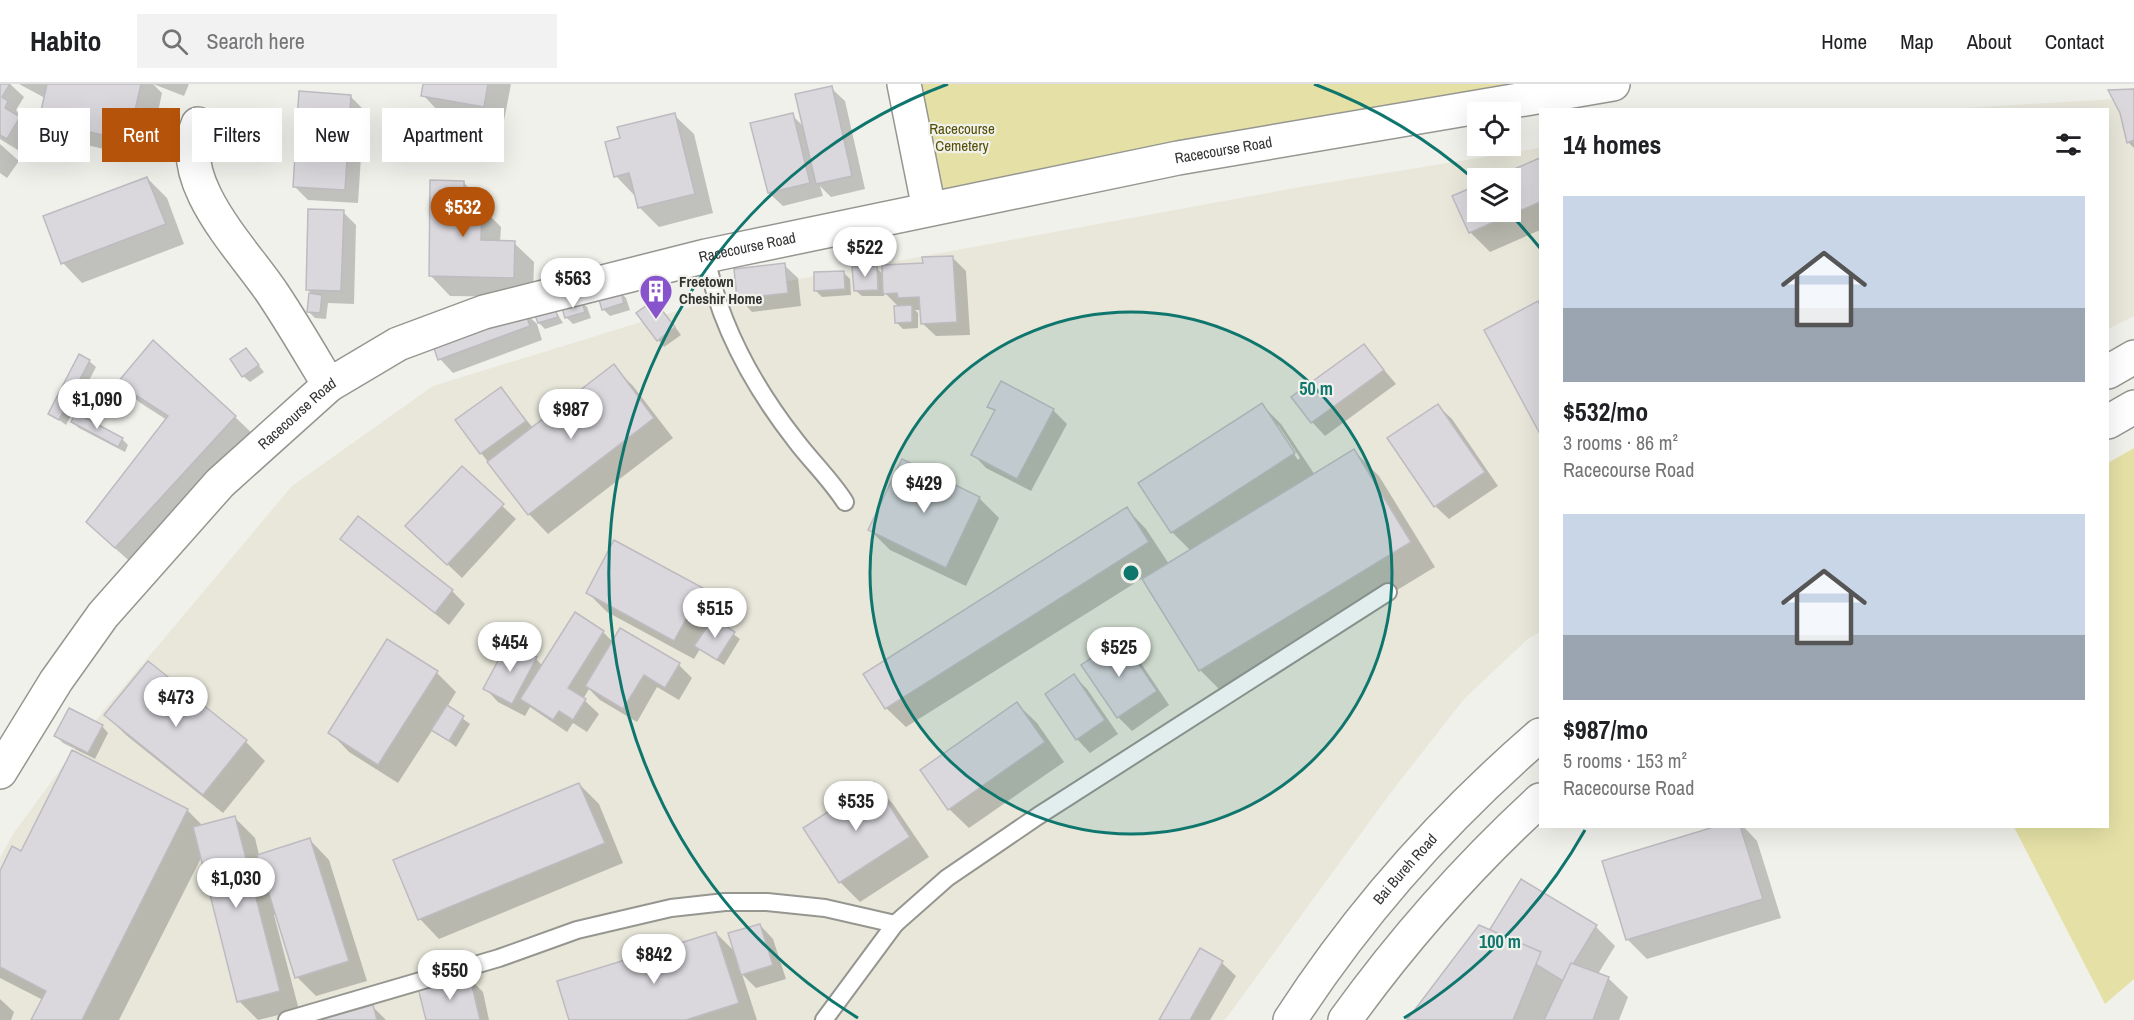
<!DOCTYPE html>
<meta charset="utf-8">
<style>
body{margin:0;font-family:"Archivo Narrow",sans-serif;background:#f2f2f2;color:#202124;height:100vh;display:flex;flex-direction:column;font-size:22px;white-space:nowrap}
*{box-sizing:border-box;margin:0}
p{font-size:20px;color:#757577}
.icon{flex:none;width:33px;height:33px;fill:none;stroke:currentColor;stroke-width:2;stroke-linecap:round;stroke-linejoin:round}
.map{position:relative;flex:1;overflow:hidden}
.side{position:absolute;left:1539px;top:24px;width:570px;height:720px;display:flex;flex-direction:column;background:#fff;border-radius:0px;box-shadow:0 6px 24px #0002}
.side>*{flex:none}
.hud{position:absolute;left:18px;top:24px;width:570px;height:54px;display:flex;gap:12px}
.controls{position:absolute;left:1467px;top:18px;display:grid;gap:12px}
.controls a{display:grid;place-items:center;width:54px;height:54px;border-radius:0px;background:#fff;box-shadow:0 6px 24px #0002;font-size:30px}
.price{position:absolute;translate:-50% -51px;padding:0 14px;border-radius:21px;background:#fff;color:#222;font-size:20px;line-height:39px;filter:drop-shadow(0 2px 3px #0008)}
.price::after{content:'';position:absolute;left:50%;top:36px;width:18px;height:14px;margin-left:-9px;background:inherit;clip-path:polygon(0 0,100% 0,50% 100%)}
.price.on{background:#b45309;color:#fff}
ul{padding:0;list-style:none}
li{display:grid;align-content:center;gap:12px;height:318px;padding:0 24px}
li span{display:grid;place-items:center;height:186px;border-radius:0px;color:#555}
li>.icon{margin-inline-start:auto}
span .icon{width:108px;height:108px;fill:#fffc;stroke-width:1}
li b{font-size:26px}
h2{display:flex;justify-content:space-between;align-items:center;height:72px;padding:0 24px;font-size:26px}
.pill{padding:0 21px;border-radius:0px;background:#fff;box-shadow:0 6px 24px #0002;font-size:21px;line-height:54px}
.pill.on{background:#b45309;color:#fff}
header{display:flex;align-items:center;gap:36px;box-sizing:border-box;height:84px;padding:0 30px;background:#fff;border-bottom:2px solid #e0e0e0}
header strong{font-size:28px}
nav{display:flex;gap:33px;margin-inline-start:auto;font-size:21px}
.search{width:420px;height:54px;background:#f2f2f2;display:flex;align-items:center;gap:15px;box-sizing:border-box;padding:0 21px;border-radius:0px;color:#757577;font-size:22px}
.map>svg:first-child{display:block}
.built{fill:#e8e7da;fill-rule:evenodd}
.green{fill:#e5e1a6}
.shadow{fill:#0003;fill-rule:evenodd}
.building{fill:#dad8dd;stroke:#bdbbc0;stroke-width:1.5}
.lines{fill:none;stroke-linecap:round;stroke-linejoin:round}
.service-casing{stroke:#969691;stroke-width:20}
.minor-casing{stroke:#969691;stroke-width:36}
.trunk-casing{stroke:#969691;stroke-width:36}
.service{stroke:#fff;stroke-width:16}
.minor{stroke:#fff;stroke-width:33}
.trunk{stroke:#fff;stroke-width:33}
.ring{fill:none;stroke:#0f766e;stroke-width:3}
.labels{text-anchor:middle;stroke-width:4.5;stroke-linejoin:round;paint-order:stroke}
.park-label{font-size:15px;fill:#544e05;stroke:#f1f1ec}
.street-label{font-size:15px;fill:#333331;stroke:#f1f1ec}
.poi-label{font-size:15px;font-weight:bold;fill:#333331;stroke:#f1f1ec;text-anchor:start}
.centre{fill:#0f766e;stroke:#f1f1ec;stroke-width:3}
.ring-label{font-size:18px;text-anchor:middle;font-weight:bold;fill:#0f766e;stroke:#f1f1ec;stroke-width:4.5;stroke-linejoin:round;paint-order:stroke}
</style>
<header>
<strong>Habito</strong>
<div class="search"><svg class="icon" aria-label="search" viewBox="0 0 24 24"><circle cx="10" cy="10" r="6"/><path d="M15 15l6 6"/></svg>Search here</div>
<nav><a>Home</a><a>Map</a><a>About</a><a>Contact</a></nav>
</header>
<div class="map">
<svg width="2134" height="936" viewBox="0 0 2134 936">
<rect width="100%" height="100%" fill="#f1f1ec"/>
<!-- built -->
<g class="built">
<polygon points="2134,14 2134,232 2108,245 2108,26 1928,26"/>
<path d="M1540,64V548L1529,554L1464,615L1392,707L1225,936H0V774L13,750L104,626L292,402L433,302L755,203L1300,103ZM1478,94H1510V128H1478Z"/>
</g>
<!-- green -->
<g class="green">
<polygon points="891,0 1587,0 1350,27 917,118"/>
<polygon points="2134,364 2134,895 2105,920 2014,743 2108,742 2108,379"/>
</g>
<!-- shadow -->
<g class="shadow">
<polygon points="0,0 10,0 24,13 16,26 33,48 21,68 0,55"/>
<polygon points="19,0 153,0 162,9 148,75 60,55 40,36 45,14"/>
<polygon points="153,0 189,0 184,12"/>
<polygon points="425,0 511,0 503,42 442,31 423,11"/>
<polygon points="831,4 845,17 865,105 831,113 820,102 823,112 783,122 769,109 792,31 805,44"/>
<polygon points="2134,7 2134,64 2128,58"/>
<polygon points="351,13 364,26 358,119 308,116 294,102"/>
<polygon points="674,31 694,50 713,129 659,143 639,123 635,112 616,92 622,55"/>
<polygon points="0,60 19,77 7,94 0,89"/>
<polygon points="1540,75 1540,146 1490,168 1470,148 1478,128 1510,128 1510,94 1496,94"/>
<polygon points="147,94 167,114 184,160 82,199 63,179"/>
<polygon points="463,98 483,118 483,125 501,143 500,158 514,159 534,178 533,213 450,212 431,192"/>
<polygon points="343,128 356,141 354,220 328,219 326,235 315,234 309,228 311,209 307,205"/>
<polygon points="952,173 966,187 970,251 936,252 922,239 922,226 915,226 918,229 918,244 903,245 896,238 899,223 884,208 884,212 862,212 855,206 876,184 884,191"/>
<polygon points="784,181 798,194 801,222 752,228 739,214"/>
<polygon points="843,188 850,195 851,211 822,213 816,207"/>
<polygon points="619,207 626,214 630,226 610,232 603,225"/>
<polygon points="581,217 587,223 591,234 573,240 566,233"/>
<polygon points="1538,219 1540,221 1540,346 1486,246"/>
<polygon points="553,223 563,239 545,245 539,239"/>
<polygon points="661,224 681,251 664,263 638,230"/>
<polygon points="523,227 537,240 542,256 453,289 440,275 434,260"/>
<polygon points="1364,262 1396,300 1325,352 1312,338"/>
<polygon points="246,266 264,288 250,298 243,292"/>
<polygon points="89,277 96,283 66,341 50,329"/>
<polygon points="613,282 633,302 673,354 548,450 529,430 481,369 501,305 533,344"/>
<polygon points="119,299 235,333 255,352 135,482 108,458 167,336 139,318"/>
<polygon points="1002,299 1053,326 1067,340 1031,407 986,384 973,370 995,328 989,322"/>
<path d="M1262,321L1281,340L1315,391L1354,367L1379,392L1435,483L1225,611L1200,586L1143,494L906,643L886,624L1127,425L1146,445L1169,480L1191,467L1172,448ZM1275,341H1278L1300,374L1298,376Z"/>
<polygon points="1438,322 1452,335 1498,402 1449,435 1435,422"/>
<polygon points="73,338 122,355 128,361 125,368 79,344"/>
<polygon points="462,384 516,435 462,494 421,455"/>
<polygon points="979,414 999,434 966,502 890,466 870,446"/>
<polygon points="342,455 452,507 465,520 449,541"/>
<polygon points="702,505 721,524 715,537 740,555 724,581 700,565 694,575 607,528 587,508"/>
<polygon points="603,548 613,558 679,581 692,594 679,616 657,603 637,638 600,616 589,605 583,615 599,630 587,648 573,639 567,648 530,623 525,632 498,618 485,604 536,575 543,582"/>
<polygon points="1120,556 1134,569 1169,621 1132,647 1118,633 1083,581"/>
<polygon points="148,579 246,658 265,677 223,729 126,651 106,631"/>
<polygon points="437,589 456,608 447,623 470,640 456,663 433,645 398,699 349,668 330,648"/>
<polygon points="1074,592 1087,605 1118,650 1090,669 1077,655 1047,611"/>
<polygon points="1017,620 1037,639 1064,678 969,744 949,725"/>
<polygon points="102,642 108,649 95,675 63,659 56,652"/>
<polygon points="579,700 599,720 623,779 439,855 420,835"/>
<polygon points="874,700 893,720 929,773 860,818 840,798 805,745"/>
<polygon points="187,726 203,742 235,734 255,754 259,771 310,756 329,776 367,897 316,912 297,893 277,830 274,831 299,926 258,936 239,917 202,772 119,936 33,936 43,916 0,894 0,790 22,769"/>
<polygon points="1722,742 1743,742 1757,757 1781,834 1647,875 1627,855"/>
<polygon points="760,841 773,855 786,895 756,904 742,890 757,936 571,936 716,849 736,869"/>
<polygon points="1596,843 1615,862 1598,890 1608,894 1628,913 1619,936 1409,936"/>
<polygon points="1201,866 1222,879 1236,892 1210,936 1161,936"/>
<polygon points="469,894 483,908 489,936 427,936"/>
<polygon points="0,915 14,928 11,936 0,936"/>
<polygon points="373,923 386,936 323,936"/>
</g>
<!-- building -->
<g class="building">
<polygon points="0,0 10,0 2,13 8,17 5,24 20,33 7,55 0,51"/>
<polygon points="47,0 141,0 128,57 39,36"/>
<polygon points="423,0 488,0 484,23 421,12"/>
<polygon points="832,2 852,92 816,100 795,10"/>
<polygon points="2134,5 2134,56 2127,59 2120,29 2108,6"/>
<polygon points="299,7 351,11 345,106 293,103"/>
<polygon points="675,29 695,110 638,124 629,89 614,93 605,58 620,54 617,43"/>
<polygon points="793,29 810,99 768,109 750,39"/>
<polygon points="1540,74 1540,118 1469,149 1452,112 1478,101 1478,128 1510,128 1510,94 1493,94"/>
<polygon points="147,93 166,140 61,180 43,132"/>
<polygon points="430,96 464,97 464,121 482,122 481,156 515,157 514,194 429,192"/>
<polygon points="308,125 344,126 341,207 306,206"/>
<polygon points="953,172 957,238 921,240 919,213 898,214 897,209 883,210 882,181 923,179 922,173"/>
<polygon points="785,179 788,209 737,215 734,185"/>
<polygon points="877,182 878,206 854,207 852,183"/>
<polygon points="844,187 845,205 814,207 814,188"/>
<polygon points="620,205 624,219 602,226 598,212"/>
<polygon points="309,209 322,211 320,229 307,228"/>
<polygon points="581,215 585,228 565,234 561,221"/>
<polygon points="654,216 675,243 657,257 636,229"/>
<polygon points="1538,217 1540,221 1540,350 1484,246"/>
<polygon points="912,221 912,238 895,239 894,222"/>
<polygon points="554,222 558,233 538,239 534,228"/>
<polygon points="524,225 530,242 438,276 432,259"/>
<polygon points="153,256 236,332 115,464 86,438 168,332 117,299"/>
<polygon points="1364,260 1384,286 1311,339 1291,313"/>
<polygon points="246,264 259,281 242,293 230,275"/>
<polygon points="79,270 90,276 59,336 48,330"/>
<polygon points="614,280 654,334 528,431 487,378"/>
<polygon points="1001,297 1054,325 1017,395 971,371 995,326 987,323"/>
<polygon points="501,303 526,337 480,370 455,336"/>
<polygon points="1262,319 1295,369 1171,449 1138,399"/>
<polygon points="1438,320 1485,388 1434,423 1387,354"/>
<polygon points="76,329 123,354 118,363 71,338"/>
<polygon points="1354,365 1411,458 1199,587 1142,495"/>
<polygon points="902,375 980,413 946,484 868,446"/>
<polygon points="462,382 504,420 447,481 405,442"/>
<polygon points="1127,423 1149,458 885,625 863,590"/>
<polygon points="358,432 453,506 435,529 340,455"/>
<polygon points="614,456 703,504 674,557 586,509"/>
<polygon points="575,528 604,547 568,604 586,615 573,636 559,627 553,636 520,615"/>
<polygon points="713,534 735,548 717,576 694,562"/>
<polygon points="620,544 680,579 665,604 644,591 623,625 585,602"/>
<polygon points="1121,554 1157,607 1117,634 1081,581"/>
<polygon points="387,555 438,587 378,681 328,649"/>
<polygon points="508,558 537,573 512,620 483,605"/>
<polygon points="148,577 247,656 203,711 104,631"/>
<polygon points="1074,590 1105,636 1076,656 1045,610"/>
<polygon points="1017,618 1045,658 948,726 920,686"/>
<polygon points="447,621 464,632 449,657 431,646"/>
<polygon points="69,624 103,641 88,669 54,652"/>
<polygon points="72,666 188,725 82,936 31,936 46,907 0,883 0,787 12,762 21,767"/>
<polygon points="874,698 910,753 839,799 803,744"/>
<polygon points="579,699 605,759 418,836 393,776"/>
<polygon points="235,732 280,907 237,918 193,743"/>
<polygon points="1717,742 1740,742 1763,815 1626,856 1602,777"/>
<polygon points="310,754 349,877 295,894 257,771"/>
<polygon points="1521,795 1597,841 1563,897 1487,850"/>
<polygon points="760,840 773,881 741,891 728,849"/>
<polygon points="1479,841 1541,868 1513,936 1407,936"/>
<polygon points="716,848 739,919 686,936 569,936 557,897"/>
<polygon points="1200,864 1223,877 1190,936 1159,936"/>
<polygon points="1571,879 1609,893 1593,936 1544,936"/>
<polygon points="470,893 480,936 426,936 418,904"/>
<polygon points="373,921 377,936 319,936 319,935"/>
</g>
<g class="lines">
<defs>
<g id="service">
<path d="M706,172C719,241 753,302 796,357C812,378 831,396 845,418"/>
<polyline points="287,936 499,874 577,846 671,824 725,818 767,818 825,824 895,840"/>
<polyline points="824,936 895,840 947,794 1038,732 1388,508"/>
</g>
<g id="minor">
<polyline points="904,0 929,125"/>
<path d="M198,40C173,98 244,166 273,210C293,240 311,271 329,301"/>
<path id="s1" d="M0,688L56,597L103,531L220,399L329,301L398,260L484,228L706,172L1178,74L1613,0"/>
</g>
<g id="trunk">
<polyline points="2108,288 2134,273"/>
<polyline points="2108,338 2134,323"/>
<path id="s2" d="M1290,936C1358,831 1445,733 1540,651"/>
<path d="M1345,936C1404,854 1465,785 1540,716"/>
</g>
</defs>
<!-- service casing -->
<use href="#service" class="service-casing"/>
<!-- minor casing -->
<use href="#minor" class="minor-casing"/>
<!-- trunk casing -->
<use href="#trunk" class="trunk-casing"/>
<!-- service -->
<use href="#service" class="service"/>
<!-- minor -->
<use href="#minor" class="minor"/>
<!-- trunk -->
<use href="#trunk" class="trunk"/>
</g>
<!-- distance rings -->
<circle cx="1131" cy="489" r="261" fill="#0f766e" fill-opacity=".12"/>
<g class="ring">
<circle cx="1131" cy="489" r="261"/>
<path d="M1585 746A522 522 0 0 1 1404 934M858 934A522 522 0 0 1 948 0M1314 0A522 522 0 0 1 1477 98M1510 130A522 522 0 0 1 1540 164"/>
</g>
<!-- icons -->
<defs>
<symbol id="building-pin" viewBox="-11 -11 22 30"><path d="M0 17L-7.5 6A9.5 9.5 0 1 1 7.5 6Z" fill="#8854cc" stroke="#f1f1ec"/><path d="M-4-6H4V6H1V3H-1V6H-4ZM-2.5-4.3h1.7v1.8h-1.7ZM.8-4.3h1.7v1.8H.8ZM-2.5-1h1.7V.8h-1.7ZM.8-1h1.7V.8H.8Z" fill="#fff"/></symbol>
</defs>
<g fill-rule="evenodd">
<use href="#building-pin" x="637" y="188" width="38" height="52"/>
</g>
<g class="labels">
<!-- park labels -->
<g class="park-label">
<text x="962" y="50">Racecourse<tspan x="962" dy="17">Cemetery</tspan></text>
</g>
<!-- street labels -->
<g class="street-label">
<text dy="5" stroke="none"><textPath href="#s1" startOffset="1440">Racecourse Road</textPath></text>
<text dy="5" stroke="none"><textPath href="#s1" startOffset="954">Racecourse Road</textPath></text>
<text dy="5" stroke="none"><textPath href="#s1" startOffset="468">Racecourse Road</textPath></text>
<text dy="5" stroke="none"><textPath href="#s2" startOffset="190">Bai Bureh Road</textPath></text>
</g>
<!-- poi labels -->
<g class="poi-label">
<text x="679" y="203">Freetown<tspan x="679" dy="17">Cheshir Home</tspan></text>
</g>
</g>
<circle cx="1131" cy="489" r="9" class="centre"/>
<g class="ring-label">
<text x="1316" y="311">50 m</text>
<text x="1500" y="864">100 m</text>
</g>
</svg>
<div class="controls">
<a><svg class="icon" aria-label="locate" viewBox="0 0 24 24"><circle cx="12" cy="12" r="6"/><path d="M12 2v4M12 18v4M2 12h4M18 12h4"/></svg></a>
<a><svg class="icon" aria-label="layers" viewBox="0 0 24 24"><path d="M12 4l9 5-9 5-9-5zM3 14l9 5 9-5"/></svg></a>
</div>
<b class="price on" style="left:463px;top:154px">$532</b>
<b class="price" style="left:865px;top:194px">$522</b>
<b class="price" style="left:573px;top:225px">$563</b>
<b class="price" style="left:97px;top:346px">$1,090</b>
<b class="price" style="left:571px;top:356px">$987</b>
<b class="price" style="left:924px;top:430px">$429</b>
<b class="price" style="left:715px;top:555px">$515</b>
<b class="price" style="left:510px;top:589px">$454</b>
<b class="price" style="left:1119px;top:594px">$525</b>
<b class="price" style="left:176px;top:644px">$473</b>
<b class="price" style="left:856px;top:748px">$535</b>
<b class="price" style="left:236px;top:825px">$1,030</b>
<b class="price" style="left:654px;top:901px">$842</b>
<b class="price" style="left:450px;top:917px">$550</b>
<div class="hud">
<a class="pill">Buy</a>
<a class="pill on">Rent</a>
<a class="pill">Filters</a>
<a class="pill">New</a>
<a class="pill">Apartment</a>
</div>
<section class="side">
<h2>14 homes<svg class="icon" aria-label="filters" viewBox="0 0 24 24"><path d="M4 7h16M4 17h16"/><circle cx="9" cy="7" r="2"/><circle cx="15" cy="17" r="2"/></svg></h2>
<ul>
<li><span style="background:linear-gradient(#c9d6e8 60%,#9aa5b1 0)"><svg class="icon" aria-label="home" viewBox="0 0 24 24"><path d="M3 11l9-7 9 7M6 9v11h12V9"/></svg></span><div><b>$532/mo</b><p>3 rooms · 86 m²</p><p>Racecourse Road</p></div></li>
<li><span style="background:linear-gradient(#c9d6e8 65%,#9aa5b1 0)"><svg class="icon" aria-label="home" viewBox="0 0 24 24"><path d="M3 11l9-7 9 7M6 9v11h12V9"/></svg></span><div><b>$987/mo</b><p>5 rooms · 153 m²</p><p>Racecourse Road</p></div></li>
</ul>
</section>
</div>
